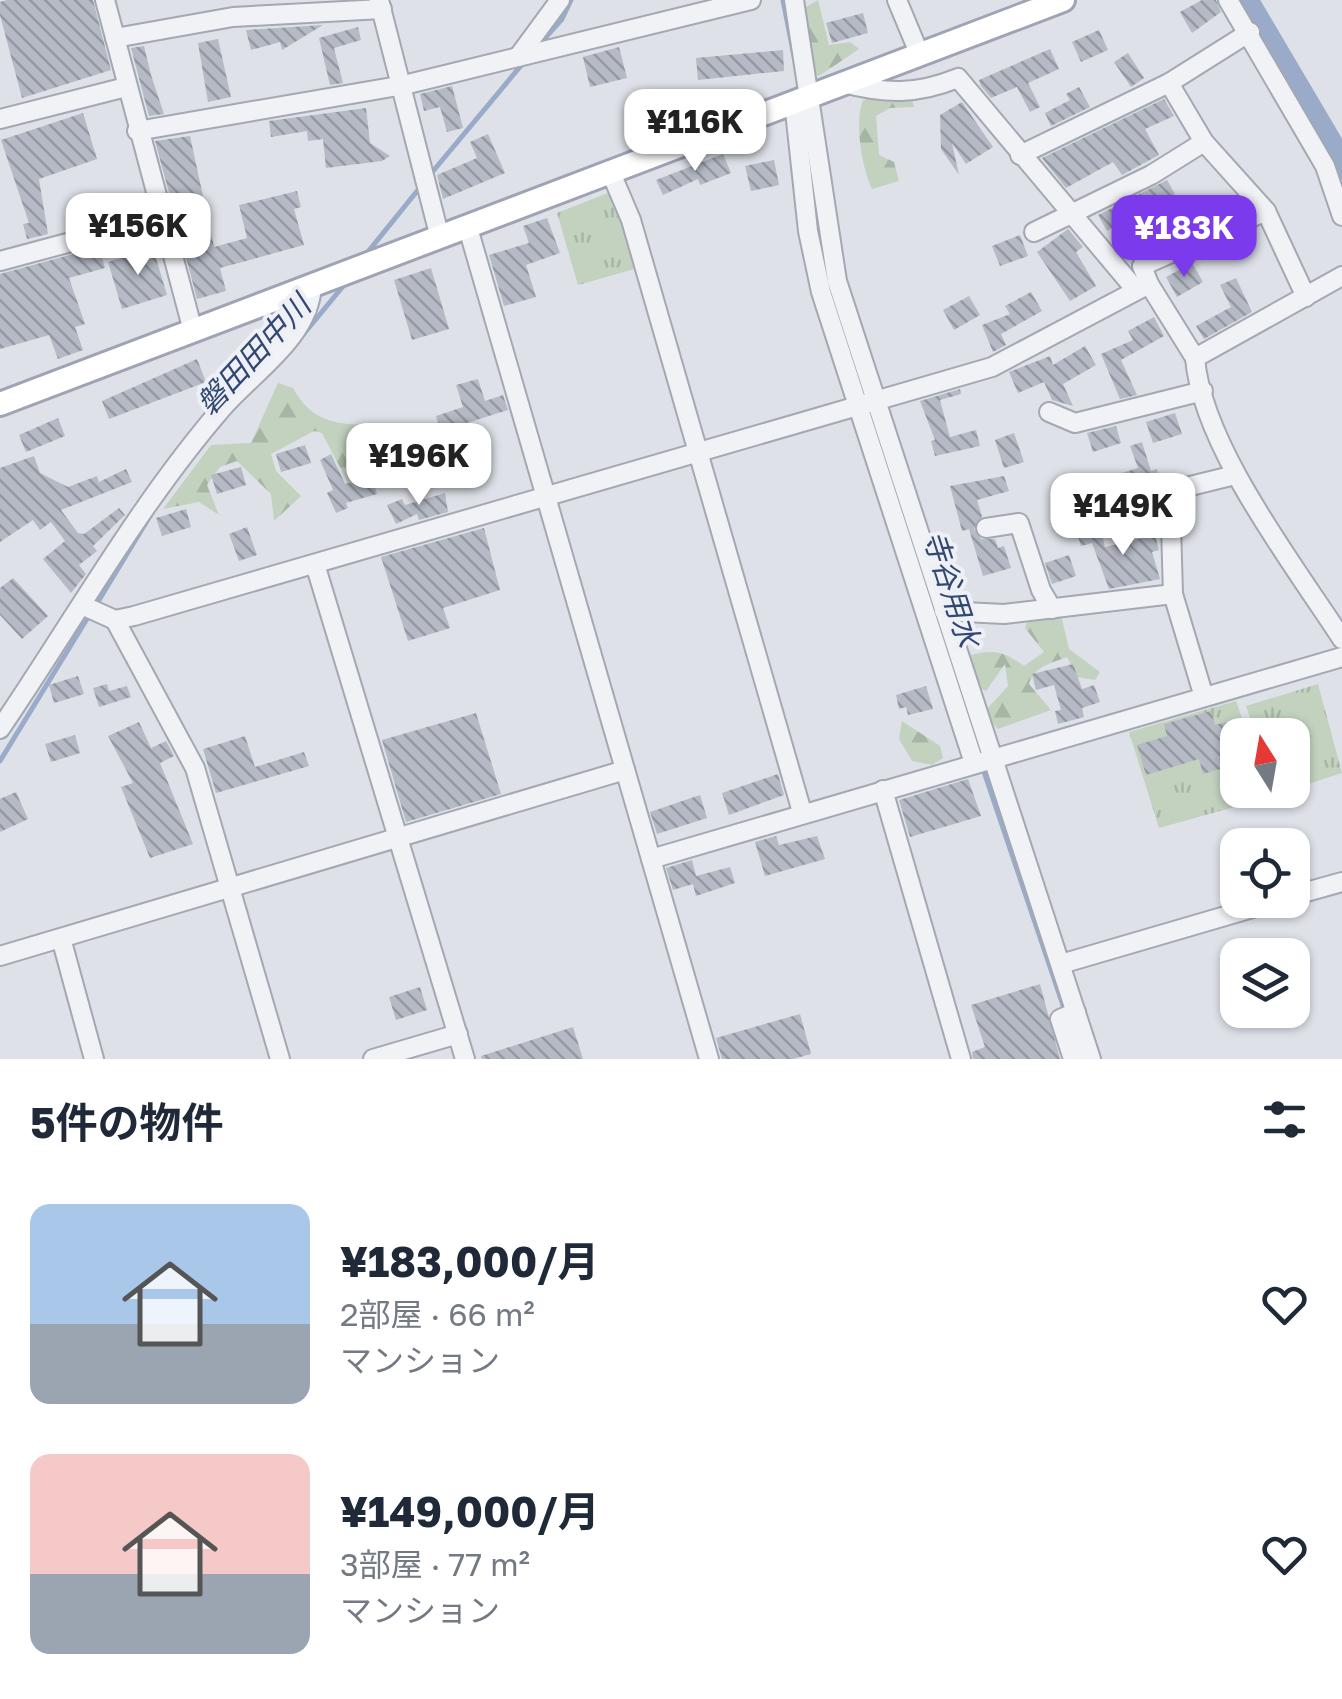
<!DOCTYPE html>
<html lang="ja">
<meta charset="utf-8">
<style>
body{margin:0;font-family:"Golos Text","Noto Sans JP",sans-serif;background:#f6f6f7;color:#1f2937;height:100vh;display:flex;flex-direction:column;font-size:38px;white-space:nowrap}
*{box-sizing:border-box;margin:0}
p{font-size:32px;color:#747a83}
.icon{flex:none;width:55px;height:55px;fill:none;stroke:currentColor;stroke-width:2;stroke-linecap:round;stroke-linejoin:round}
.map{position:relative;height:1059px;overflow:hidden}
.sheet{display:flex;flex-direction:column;background:#fff;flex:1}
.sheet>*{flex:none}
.needle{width:65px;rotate:349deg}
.fabs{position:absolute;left:1220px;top:718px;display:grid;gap:20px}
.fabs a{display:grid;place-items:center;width:90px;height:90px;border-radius:20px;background:#fff;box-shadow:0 2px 8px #0004;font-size:50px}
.price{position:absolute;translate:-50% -85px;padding:0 22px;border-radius:20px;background:#fff;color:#222;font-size:32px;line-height:65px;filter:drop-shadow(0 2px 5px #0008)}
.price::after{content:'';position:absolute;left:50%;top:60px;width:30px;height:22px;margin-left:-15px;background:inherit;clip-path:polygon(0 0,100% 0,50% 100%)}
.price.active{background:#7c3aed;color:#fff}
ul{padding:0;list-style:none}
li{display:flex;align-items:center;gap:30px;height:250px;padding:0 30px}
li span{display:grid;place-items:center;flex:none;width:280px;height:200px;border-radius:20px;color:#555}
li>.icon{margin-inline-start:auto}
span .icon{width:120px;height:120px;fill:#fffc;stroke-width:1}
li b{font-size:42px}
h2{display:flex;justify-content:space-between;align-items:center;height:120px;padding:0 30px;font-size:42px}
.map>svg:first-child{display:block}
.grass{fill:url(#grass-tufts)}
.forest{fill:url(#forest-firs)}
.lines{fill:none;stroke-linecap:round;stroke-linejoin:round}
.stream{stroke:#99abc9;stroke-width:5}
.river{stroke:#99abc9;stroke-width:28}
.building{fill:url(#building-back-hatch)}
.minor-casing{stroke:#a3a8b2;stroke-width:22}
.major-casing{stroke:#9ea4b4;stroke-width:28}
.minor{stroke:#f1f2f6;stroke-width:18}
.major{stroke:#fff;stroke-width:22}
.labels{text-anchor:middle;stroke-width:8;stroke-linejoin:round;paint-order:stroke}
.water-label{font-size:30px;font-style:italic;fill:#314873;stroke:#eef0f6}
</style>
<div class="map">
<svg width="1342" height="1059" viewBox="0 0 1342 1059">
<defs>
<pattern id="grass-tufts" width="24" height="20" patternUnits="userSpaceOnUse" patternTransform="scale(2.5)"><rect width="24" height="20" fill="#c2d2bf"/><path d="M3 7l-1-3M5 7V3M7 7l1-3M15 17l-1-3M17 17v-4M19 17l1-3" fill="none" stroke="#a7b5a5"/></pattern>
<pattern id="forest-firs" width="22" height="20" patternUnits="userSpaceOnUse" patternTransform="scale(2.5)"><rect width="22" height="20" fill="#c2d2bf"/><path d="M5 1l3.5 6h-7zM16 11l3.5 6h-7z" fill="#a7b5a5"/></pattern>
<pattern id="building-back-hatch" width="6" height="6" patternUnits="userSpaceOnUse" patternTransform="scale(2.5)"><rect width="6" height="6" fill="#b5bac5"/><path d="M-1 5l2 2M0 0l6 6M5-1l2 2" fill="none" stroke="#9398a1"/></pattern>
</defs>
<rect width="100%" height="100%" fill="#dee1e8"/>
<!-- grass -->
<g class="grass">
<polygon points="618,189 645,266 578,285 557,213"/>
<polygon points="1318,684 1342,773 1293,789 1292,735 1256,735 1246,706"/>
<polygon points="1236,701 1248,735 1238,735 1238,790 1267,790 1270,797 1159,828 1129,732"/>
</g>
<!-- forest -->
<g class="forest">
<polygon points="818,0 829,45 850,42 859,49 819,76 812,73 804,8"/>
<path d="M894,93L912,100L914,107L890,108L876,116L879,155L894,162L899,181L872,189C862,168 854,122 863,100Z"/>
<path d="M278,383L293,388C315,429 349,425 391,424L396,438L394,480L374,469L348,483L322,433L314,431L271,454L276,471L301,496L274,521L271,494L237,461L220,467L207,485L219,515L199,502L163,509L211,445L251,443Z"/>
<path d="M1061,615L1069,649L1100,672L1095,680L1077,677L1067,657C1052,663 1034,666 1029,684L1051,710L998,729L989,720L988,708L1008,686L1005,664L986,691L978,687L971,655C994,649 1005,652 1024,666L1044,652L1025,628L1028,620Z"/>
<polygon points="902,721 940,746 943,758 932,765 912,761 899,739"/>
</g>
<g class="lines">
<!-- stream -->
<g class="stream">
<polyline points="783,0 794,56"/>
<polyline points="538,46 562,19 571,0"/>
<polyline points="429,176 524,62"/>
<polyline points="363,258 422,185"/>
<polyline points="302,336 349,279"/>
<polyline points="96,605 150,516"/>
<polyline points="0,761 90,614"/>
<polyline points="983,769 1066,1014"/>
</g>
<!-- river -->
<polyline class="river" points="1244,0 1342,166"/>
</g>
<!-- building -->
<g class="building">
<polygon points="7,0 93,0 111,70 22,98 0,15 0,2"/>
<polygon points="1202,0 1216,0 1221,12 1192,33 1180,12"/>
<polygon points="863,13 868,33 832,43 826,23"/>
<polygon points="323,25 282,50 280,42 251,50 246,30"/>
<polygon points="358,27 361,40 334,48 343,83 330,85 319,38"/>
<polygon points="1099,30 1108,50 1081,62 1072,42"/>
<polygon points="218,39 231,97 208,102 198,43"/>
<polygon points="144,46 151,75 164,114 149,116 131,48"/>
<polygon points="619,47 627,78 590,87 583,57"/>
<polygon points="1050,49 1059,69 1028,83 1040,107 1030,112 1017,87 991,98 981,86 979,80"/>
<polygon points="783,50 784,71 698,80 696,58"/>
<polygon points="1128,53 1144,78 1131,87 1114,62"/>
<polygon points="452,86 463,128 447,132 440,107 424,111 420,94"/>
<polygon points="1079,87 1090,107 1051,126 1045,113 1070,100 1066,94"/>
<polygon points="1164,99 1174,116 1145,129 1159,155 1122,175 1113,162 1066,188 1042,158"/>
<polygon points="962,102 993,147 966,164 952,143 959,175 941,149 940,115"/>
<polygon points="366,108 370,143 390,156 382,161 326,168 323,139 308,141 307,131 271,137 269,121"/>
<polygon points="83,113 97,159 39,179 48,234 27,239 23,224 29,223 1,140"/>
<polygon points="488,134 505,173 443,199 437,175 477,158 470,142"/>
<polygon points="190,136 214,247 247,238 239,205 297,191 301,207 294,209 304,245 220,268 226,291 197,299 177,223 193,218 188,196 171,200 155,141"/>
<polygon points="723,154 731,173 700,185 698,179 663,195 656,180"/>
<polygon points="774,160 779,185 751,191 745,166"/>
<polygon points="1167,180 1175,194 1144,212 1157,236 1147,241 1133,216 1107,231 1098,215"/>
<polygon points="547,218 560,253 526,265 536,297 504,306 489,255 529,243 523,226"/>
<polygon points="1068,229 1083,247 1076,252 1096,286 1070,301 1037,252"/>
<polygon points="1020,235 1028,256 1000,266 992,246"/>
<polygon points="99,247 105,268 69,278 85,324 75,327 83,350 58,359 49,335 0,349 0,274"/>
<polygon points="153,248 167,295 122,309 108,262"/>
<polygon points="1192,263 1203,282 1177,297 1166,277"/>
<polygon points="431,268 449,329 412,340 394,280"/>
<polygon points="1236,278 1252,312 1204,339 1196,326 1231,307 1220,285"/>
<polygon points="1031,292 1042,311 1001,334 1006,345 993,352 982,325 1010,314 1005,306"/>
<polygon points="969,296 980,315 954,330 943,310"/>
<polygon points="1154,317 1164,336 1121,360 1137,395 1120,399 1101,354 1133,340 1128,331"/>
<polygon points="1085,346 1096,365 1063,384 1073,406 1052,400 1044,382 1018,393 1009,372 1050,356 1053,365"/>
<polygon points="197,359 206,382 109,419 102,401"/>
<polygon points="478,379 485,401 503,395 508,410 441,431 436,416 463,407 456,385"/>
<polygon points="960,389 961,394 940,400 950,437 976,430 980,446 935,456 931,441 935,440 920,401"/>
<polygon points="1175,413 1182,434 1153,443 1146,422"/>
<polygon points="58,418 65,436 26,452 19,435"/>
<polygon points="1116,426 1121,443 1093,452 1087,433"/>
<polygon points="1014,433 1024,462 1004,468 995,440"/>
<polygon points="1142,442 1151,471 1157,469 1160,480 1110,490 1106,478 1138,468 1130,446"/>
<polygon points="305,445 311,463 281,472 276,454"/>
<polygon points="331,454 345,484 372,476 377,494 346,503 348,508 336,513 327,493 333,490 320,460"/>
<polygon points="34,456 40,473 68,487 97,476 99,482 126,469 132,482 61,510 78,533 84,534 119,508 125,515 93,546 97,551 79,565 86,574 71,593 43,559 65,541 51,522 40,530 33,520 0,542 0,468"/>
<polygon points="241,467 246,485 217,494 211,475"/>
<polygon points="1004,476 1009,491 977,500 982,516 974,529 981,539 995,539 998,548 1004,546 1011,568 983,576 969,529 962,531 950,486"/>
<polygon points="445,493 448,512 419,520 417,514 396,524 387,505 402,499 405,505"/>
<polygon points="186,509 191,527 162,536 156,518"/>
<polygon points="1099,524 1105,547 1155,535 1159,550 1152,552 1160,579 1109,589 1092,543 1081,546 1076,530"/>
<polygon points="247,527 257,555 239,561 229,534"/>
<polygon points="484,528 500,590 443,608 450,628 408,641 381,557"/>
<polygon points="1069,555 1076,576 1052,584 1045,563"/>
<polygon points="13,578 48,616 22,639 0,615 0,588"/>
<polygon points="1073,664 1082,689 1094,685 1100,702 1082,708 1084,717 1058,724 1055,711 1061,710 1054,685 1036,690 1032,674"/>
<polygon points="78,676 84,694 54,703 49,685"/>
<polygon points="107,684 109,691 127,686 131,697 99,707 93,688"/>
<polygon points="926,686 933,709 908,715 906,707 899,709 896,695"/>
<polygon points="1211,711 1215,725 1226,722 1238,764 1203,774 1199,759 1146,775 1137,745 1167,736 1164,724"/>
<polygon points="476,713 501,794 406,822 382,740"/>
<polygon points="139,722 151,748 166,741 174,756 160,763 193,844 150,858 121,787 133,783 108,736"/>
<polygon points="75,735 80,753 51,762 45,744"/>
<polygon points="245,736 255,767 304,752 309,766 216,793 203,749"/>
<polygon points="778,774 784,795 729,815 722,793"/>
<polygon points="968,779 981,816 910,837 899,800"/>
<polygon points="16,792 28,819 0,832 0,799"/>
<polygon points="700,795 707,818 657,834 650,812"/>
<polygon points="776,836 779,845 817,836 825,859 765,876 755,842"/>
<polygon points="692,860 696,876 730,867 735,883 696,896 693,884 673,890 666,868"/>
<polygon points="1040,984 1060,1059 973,1059 972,1052 985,1047 971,1005"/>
<polygon points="420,987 427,1010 396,1020 389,997"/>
<polygon points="800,1014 811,1054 793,1059 722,1059 716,1038"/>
<polygon points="573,1027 583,1059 482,1059 481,1056"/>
</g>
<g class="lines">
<defs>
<g id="minor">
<polyline points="105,0 193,331"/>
<polyline points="379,0 440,238"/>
<polyline points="794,0 837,281 1091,1059"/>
<polyline points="897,0 919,53"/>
<polyline points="1228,0 1325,166 1342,216"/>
<polyline points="115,38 233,17 382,9"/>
<polyline points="518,57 560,0"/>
<path d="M843,83C886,94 916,95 958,78L1135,289"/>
<polyline points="1169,83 1204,142 1266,211 1306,297"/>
<polyline points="794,102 808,231 821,292 974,763"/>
<polyline points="0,119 126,87"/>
<polyline points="137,131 404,85 751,0"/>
<polyline points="1020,155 1169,83 1250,32"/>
<polyline points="611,173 631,220 802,812"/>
<polyline points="468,228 709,1059"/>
<polyline points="1034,232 1151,175 1204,142"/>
<polyline points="0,261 161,218"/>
<path d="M1342,276L1195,358C1202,446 1294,565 1342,639"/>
<polyline points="1149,284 1142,266 1266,211"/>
<polyline points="1049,412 1075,423 1203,391"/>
<polyline points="1113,502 1170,491"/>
<polyline points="986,528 1019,523 1041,590 1052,609"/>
<polyline points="315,564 465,1059"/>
<polyline points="84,606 115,620 134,616 992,367 1149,284 1195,358"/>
<polyline points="944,611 1004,614 1173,594"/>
<polyline points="115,620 195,768 280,1059"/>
<polyline points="1204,697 1173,594 1170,491 1235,475"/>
<path d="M0,729C73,622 138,505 223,407C255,371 309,337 312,286"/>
<polyline points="883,790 961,1059"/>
<polyline points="651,859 1342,657"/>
<polyline points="1292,896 1342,882"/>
<polyline points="61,938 94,1059"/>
<polyline points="0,956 625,770"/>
<polyline points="1061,964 1280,900"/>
<polyline points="373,1059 458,1034"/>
<polyline points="1073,1059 1060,1019 1076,1012"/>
</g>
<polyline id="major" points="0,404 1063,0"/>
</defs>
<!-- minor casing -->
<use href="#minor" class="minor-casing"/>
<!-- major casing -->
<use href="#major" class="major-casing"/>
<!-- minor -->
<use href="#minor" class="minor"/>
<!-- major -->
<use href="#major" class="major"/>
</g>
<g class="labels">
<!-- water labels -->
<g class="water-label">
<text transform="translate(254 355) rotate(-47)" y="10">磐田田中川</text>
<text transform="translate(951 589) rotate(72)" y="10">寺谷用水</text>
</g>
</g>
</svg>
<div class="fabs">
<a><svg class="needle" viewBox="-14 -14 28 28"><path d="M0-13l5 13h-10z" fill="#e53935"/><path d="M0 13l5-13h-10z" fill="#747a83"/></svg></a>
<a><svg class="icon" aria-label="locate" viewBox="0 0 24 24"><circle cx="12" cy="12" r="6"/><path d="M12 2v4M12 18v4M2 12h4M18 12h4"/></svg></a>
<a><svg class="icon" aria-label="layers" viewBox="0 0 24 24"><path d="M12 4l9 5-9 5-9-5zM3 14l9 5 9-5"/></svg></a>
</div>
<b class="price" style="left:695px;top:174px">¥116K</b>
<b class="price" style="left:138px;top:278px">¥156K</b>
<b class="price active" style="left:1184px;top:280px">¥183K</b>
<b class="price" style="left:419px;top:508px">¥196K</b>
<b class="price" style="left:1123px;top:558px">¥149K</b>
</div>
<section class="sheet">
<h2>5件の物件<svg class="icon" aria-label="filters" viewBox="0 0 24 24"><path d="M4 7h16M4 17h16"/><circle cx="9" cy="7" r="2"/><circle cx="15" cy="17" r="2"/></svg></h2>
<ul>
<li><span style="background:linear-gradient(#a9c7e8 60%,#9aa5b1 0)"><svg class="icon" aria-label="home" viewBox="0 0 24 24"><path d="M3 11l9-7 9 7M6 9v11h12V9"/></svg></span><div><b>¥183,000/月</b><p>2部屋 · 66 m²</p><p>マンション</p></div><svg class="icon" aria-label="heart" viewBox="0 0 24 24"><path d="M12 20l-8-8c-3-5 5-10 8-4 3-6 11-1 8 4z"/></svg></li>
<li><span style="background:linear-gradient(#f6c9c9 60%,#9aa5b1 0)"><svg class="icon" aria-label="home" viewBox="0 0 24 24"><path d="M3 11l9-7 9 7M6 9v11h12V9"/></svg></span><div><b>¥149,000/月</b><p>3部屋 · 77 m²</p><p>マンション</p></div><svg class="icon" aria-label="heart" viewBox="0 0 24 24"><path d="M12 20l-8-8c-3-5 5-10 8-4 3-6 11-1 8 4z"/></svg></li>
</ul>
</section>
